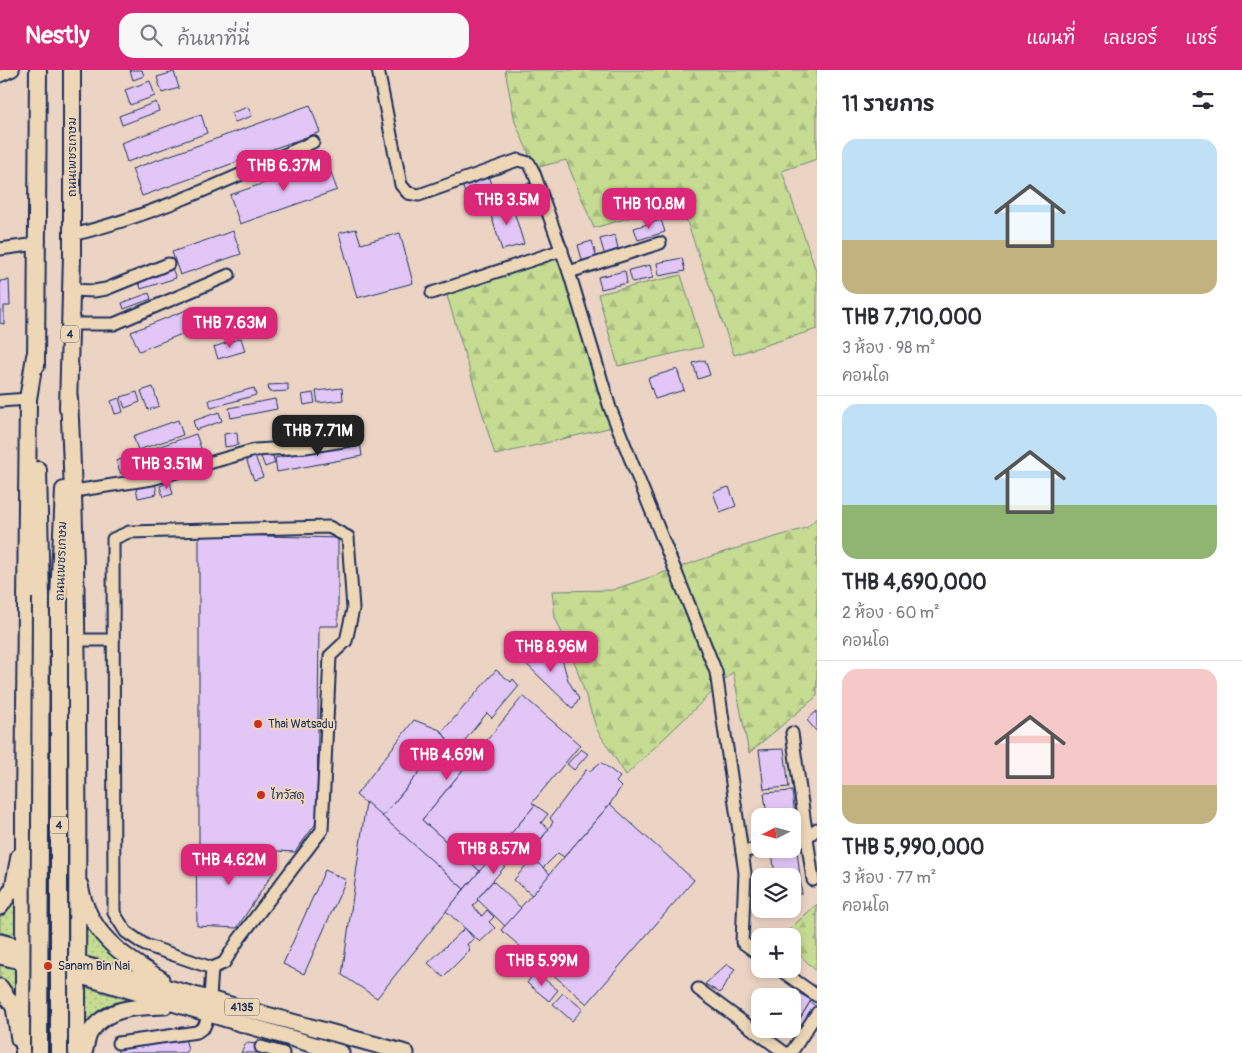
<!DOCTYPE html>
<html lang="th">
<meta charset="utf-8">
<style>
body{margin:0;font-family:Pangolin,"Playpen Sans Thai",sans-serif;background:#f7f7f7;color:#2b2b33;height:100vh;display:flex;flex-direction:column;font-size:19px;white-space:nowrap}
*{box-sizing:border-box;margin:0}
p{font-size:16px;color:#7c7c81}
.icon{flex:none;width:28px;height:28px;fill:none;stroke:currentColor;stroke-width:2;stroke-linecap:round;stroke-linejoin:round}
.map{position:relative;flex:1;overflow:hidden}
.details{display:flex;flex-direction:column;background:#fff;width:425px}
.details>*{flex:none}
.needle{width:32px;rotate:264deg}
.buttons{position:absolute;left:751px;top:738px;display:grid;gap:10px}
.buttons a{display:grid;place-items:center;width:50px;height:50px;border-radius:10px;background:#fff;box-shadow:0 2px 8px #0003;font-size:25px}
.price{position:absolute;translate:-50% -42px;padding:0 11px;border-radius:10px;background:#db2777;color:#fff;font-size:16px;line-height:32px;filter:drop-shadow(0 1px 2px #0008)}
.price::after{content:'';position:absolute;left:50%;top:30px;width:15px;height:11px;margin-left:-8px;background:inherit;clip-path:polygon(0 0,100% 0,50% 100%)}
.price.on{background:#222;color:#fff}
ul{padding:0;list-style:none}
li{display:grid;align-content:center;gap:10px;height:265px;padding:0 25px}
li+li{border-top:1px solid #e1e1e2}
li span{display:grid;place-items:center;height:155px;border-radius:15px;color:#555}
li>.icon{margin-inline-start:auto}
span .icon{width:90px;height:90px;fill:#fffc;stroke-width:1}
li b{font-size:21px}
h2{display:flex;justify-content:space-between;align-items:center;height:60px;padding:0 25px;font-size:21px}
header{display:flex;align-items:center;gap:30px;box-sizing:border-box;height:70px;padding:0 25px;background:#db2777;color:#fff}
header strong{font-size:24px}
nav{display:flex;gap:28px;margin-inline-start:auto;font-size:18px}
.search{width:350px;height:45px;background:#f7f7f7;display:flex;align-items:center;gap:12px;box-sizing:border-box;padding:0 18px;border-radius:15px;color:#7c7c81;font-size:19px}
main{display:flex;flex:1;min-height:0}
.map>svg:first-child{display:block}
.grass{fill:url(#grass-dots);stroke:#708678}
.forest{fill:url(#forest-firs);stroke:#708678}
.building{fill:#e2c7f6;stroke:#1b2f5e}
.lines{fill:none;stroke-linecap:round;stroke-linejoin:round}
.minor-casing{stroke:#1b2f5e;stroke-width:15}
.major-casing{stroke:#1b2f5e;stroke-width:19}
.highway-casing{stroke:#1b2f5e;stroke-width:20}
.minor{stroke:#eed7b7;stroke-width:11}
.major{stroke:#eed7b7;stroke-width:15}
.highway{stroke:#eed7b7;stroke-width:16}
.highway-bridge-casing{stroke:#1b2f5e;stroke-width:20;stroke-linecap:butt}
.highway-bridge{stroke:#eed7b7;stroke-width:16}
.poi-dot{fill:#c8321e;stroke:#eed7b7;stroke-width:2}
.labels{text-anchor:middle;stroke-width:4;stroke-linejoin:round;paint-order:stroke}
.shield{fill:#eed7b7;stroke:#5a6179;stroke-width:1}
.shield-label{font-size:11px;font-weight:bold;fill:#1b2f5e}
.street-label{font-size:12px;fill:#1b2f5e;stroke:#eed7b7}
.poi-label{font-size:12px;fill:#1b2f5e;stroke:#eed7b7;text-anchor:start}
</style>
<header>
<strong>Nestly</strong>
<div class="search"><svg class="icon" aria-label="search" viewBox="0 0 24 24"><circle cx="10" cy="10" r="6"/><path d="M15 15l6 6"/></svg>ค้นหาที่นี่</div>
<nav><a>แผนที่</a><a>เลเยอร์</a><a>แชร์</a></nav>
</header>
<main>
<div class="map">
<svg width="817" height="983" viewBox="0 0 817 983">
<defs>
<pattern id="grass-dots" width="8" height="8" patternUnits="userSpaceOnUse" patternTransform="scale(1.25)"><rect width="8" height="8" fill="#c5dc92"/><path d="M2 2h.1M6 6h.1" fill="none" stroke="#a9bd80" stroke-width="1.8" stroke-linecap="round"/></pattern>
<pattern id="forest-firs" width="22" height="20" patternUnits="userSpaceOnUse" patternTransform="scale(1.25)"><rect width="22" height="20" fill="#c5dc92"/><path d="M5 1l3.5 6h-7zM16 11l3.5 6h-7z" fill="#a9bd80"/></pattern>
</defs>
<rect width="100%" height="100%" fill="#ecd4c4"/>
<filter id="ink" filterUnits="userSpaceOnUse"><feTurbulence type="fractalNoise" baseFrequency=".02" numOctaves="2"/><feDisplacementMap in="SourceGraphic" scale="10" xChannelSelector="R" yChannelSelector="G"/><feConvolveMatrix kernelMatrix="1 2 1 2 8 2 1 2 1" color-interpolation-filters="sRGB"/></filter>
<g filter="url(#ink)">
<!-- grass -->
<g class="grass">
<polygon points="19,830 19,867 0,862 0,844"/>
<polygon points="85,850 106,880 128,897 83,885"/>
<polygon points="0,894 17,899 18,933 0,908"/>
<polygon points="84,917 128,930 98,942 84,961"/>
</g>
<!-- forest -->
<g class="forest">
<polygon points="505,0 817,0 817,89 782,101 817,204 817,259 734,285 686,149 685,131 594,158 566,90 535,98 515,52"/>
<polygon points="562,180 617,356 495,385 445,219"/>
<polygon points="681,205 703,277 618,296 598,224"/>
<polygon points="817,448 817,626 749,683 733,602 626,705 597,660 576,596 555,547 552,521 612,520 724,482 806,458"/>
<polygon points="817,834 817,902 793,878 792,866 782,866"/>
</g>
<!-- building -->
<g class="building">
<polygon points="130,0 142,0 144,6 133,10"/>
<polygon points="174,2 179,18 162,23 157,7"/>
<polygon points="150,11 155,26 130,35 125,20"/>
<polygon points="156,32 159,41 122,55 119,46"/>
<polygon points="310,35 320,62 142,126 132,99"/>
<polygon points="248,37 252,46 235,52 231,43"/>
<polygon points="201,44 207,63 127,92 121,73"/>
<polygon points="327,91 337,120 240,154 230,125"/>
<polygon points="489,106 494,120 476,126 480,140 471,143 462,114"/>
<polygon points="529,113 539,134 525,141 515,121"/>
<polygon points="511,132 524,174 502,180 489,139"/>
<polygon points="661,150 665,162 638,170 634,158"/>
<polygon points="356,159 361,174 400,163 413,213 357,228 339,163"/>
<polygon points="233,161 241,184 180,205 172,182"/>
<polygon points="615,165 619,183 605,186 600,169"/>
<polygon points="592,171 597,189 583,193 578,175"/>
<polygon points="682,188 685,201 659,206 657,193"/>
<polygon points="650,195 653,208 632,212 629,200"/>
<polygon points="172,198 176,208 141,219 138,209"/>
<polygon points="625,201 627,213 601,219 598,207"/>
<polygon points="9,210 10,236 4,236 4,254 0,253 0,211"/>
<polygon points="149,223 151,229 124,239 122,233"/>
<polygon points="189,239 197,258 139,281 131,262"/>
<polygon points="241,268 245,281 218,289 214,277"/>
<polygon points="705,290 710,305 698,309 693,293"/>
<polygon points="677,299 684,320 655,329 648,308"/>
<polygon points="288,314 288,321 269,322 268,315"/>
<polygon points="153,317 159,336 148,340 141,321"/>
<polygon points="254,318 256,325 211,338 209,330"/>
<polygon points="342,318 343,330 318,333 316,321"/>
<polygon points="137,322 140,332 125,338 121,327"/>
<polygon points="313,323 315,333 304,335 302,325"/>
<polygon points="119,328 123,342 115,344 111,331"/>
<polygon points="275,329 277,339 231,348 229,338"/>
<polygon points="219,342 222,351 196,360 193,351"/>
<polygon points="178,350 183,365 138,380 133,366"/>
<polygon points="237,362 238,375 225,377 224,364"/>
<polygon points="196,364 204,387 170,399 168,395 155,400 153,394 121,404 116,391"/>
<polygon points="360,372 362,386 277,402 275,388"/>
<polygon points="271,380 275,393 265,397 260,384"/>
<polygon points="255,386 263,407 254,410 246,389"/>
<polygon points="170,412 173,424 163,427 160,416"/>
<polygon points="155,413 157,424 138,428 136,417"/>
<polygon points="729,417 736,436 720,442 713,422"/>
<polygon points="199,464 338,468 338,556 319,556 317,752 295,782 199,777"/>
<polygon points="532,572 552,589 556,585 562,589 568,610 579,629 573,639 519,587"/>
<polygon points="496,600 511,612 513,609 519,616 492,648 487,643 465,670 469,675 466,677 475,685 422,750 480,801 464,819 382,747 447,669 442,662"/>
<polygon points="523,626 580,675 532,733 535,735 480,801 422,750"/>
<polygon points="817,641 817,660 816,661 807,650"/>
<polygon points="414,650 440,660 447,669 382,747 356,725"/>
<polygon points="581,679 588,684 574,700 567,694"/>
<polygon points="784,679 789,717 764,719 759,680"/>
<polygon points="601,692 620,707 616,712 621,717 610,734 564,787 558,783 543,798 530,786 553,752 550,748 586,700 590,701"/>
<polygon points="792,721 797,762 792,763 792,746 767,746 764,723"/>
<polygon points="366,732 464,819 377,928 342,905"/>
<polygon points="610,734 694,810 587,934 501,860"/>
<polygon points="535,735 548,744 541,753 549,759 540,770 533,764 477,829 478,830 473,836 482,846 487,840 494,847 489,852 495,858 480,872 446,841"/>
<polygon points="797,780 802,824 792,824 792,806 775,806 772,782"/>
<polygon points="196,782 273,785 273,803 237,858 197,856"/>
<polygon points="532,788 550,804 532,825 514,810"/>
<polygon points="325,800 346,810 304,904 283,894"/>
<polygon points="493,811 521,838 505,856 477,829"/>
<polygon points="465,858 474,869 467,874 470,880 443,907 428,893"/>
<polygon points="727,894 735,899 720,923 705,914"/>
<polygon points="535,902 558,920 549,931 527,913"/>
<polygon points="563,923 583,939 572,951 553,934"/>
<polygon points="799,923 811,930 798,952 792,949 792,934"/>
<polygon points="810,932 817,937 805,956 798,952"/>
<polygon points="185,968 188,980 186,983 118,983 118,978"/>
<polygon points="246,973 260,974 258,983 241,983"/>
</g>
<g class="lines">
<defs>
<g id="minor">
<polyline points="378,0 401,115 408,123 419,125 518,90 529,93 534,103 569,202 610,338 716,602 745,803 742,872 760,885"/>
<polyline points="0,6 13,0"/>
<path d="M72,165C156,145 235,107 313,72"/>
<polyline points="0,179 37,174"/>
<polyline points="569,202 660,173"/>
<polyline points="71,220 94,221 106,219 168,194"/>
<polyline points="432,223 562,180"/>
<polyline points="71,254 114,254 229,205"/>
<polyline points="0,331 28,329"/>
<polyline points="74,421 152,409 255,380 306,377 350,370"/>
<polyline points="76,570 113,570"/>
<polyline points="792,663 813,810"/>
<polyline points="792,771 806,768 817,759"/>
<polyline points="742,782 760,778"/>
<polyline points="779,899 817,926"/>
<polyline points="698,919 785,983"/>
<polyline points="210,928 212,898 145,875 126,862 114,843 113,469 129,462 329,457 348,467 353,539 346,571 330,586 322,760 239,869 224,893 212,898"/>
<polyline points="118,973 197,962 204,957 209,945"/>
<polyline points="261,977 283,983"/>
<polyline points="791,983 817,943"/>
</g>
<g id="major">
<path d="M80,815C88,863 122,886 161,909"/>
<polyline points="0,837 13,818 19,786"/>
<polyline points="0,872 406,983"/>
<polyline points="0,886 78,905 341,983"/>
<polyline points="0,917 14,937 19,969"/>
<path d="M84,983C86,976 87,966 91,961C108,936 138,937 165,936"/>
</g>
<g id="highway">
<polyline points="36,296 38,0"/>
<path d="M69,328C80,546 77,765 77,983"/>
<polyline points="68,338 72,185 72,0"/>
<polyline points="38,400 41,528"/>
<polyline points="59,528 64,420"/>
<polyline points="24,983 24,743 28,329 35,286"/>
</g>
</defs>
<!-- minor casing -->
<use href="#minor" class="minor-casing"/>
<!-- major casing -->
<use href="#major" class="major-casing"/>
<!-- highway casing -->
<use href="#highway" class="highway-casing"/>
<!-- minor -->
<use href="#minor" class="minor"/>
<!-- major -->
<use href="#major" class="major"/>
<!-- highway -->
<use href="#highway" class="highway"/>
<defs>
<g id="highway-bridge">
<polyline points="39,983 41,528"/>
<polyline points="59,983 59,528"/>
</g>
</defs>
<!-- highway-bridge casing -->
<use href="#highway-bridge" class="highway-bridge-casing"/>
<!-- highway-bridge -->
<use href="#highway-bridge" class="highway-bridge"/>
</g>
</g>
<!-- markers -->
<g class="poi-dot">
<circle cx="258" cy="654" r="5"/>
<circle cx="261" cy="725" r="5"/>
<circle cx="48" cy="896" r="5"/>
</g>
<g class="labels">
<!-- shield labels -->
<g class="shield">
<rect x="61" y="255.5" width="18" height="17" rx="4"/>
<rect x="50" y="746.5" width="18" height="17" rx="4"/>
<rect x="224.5" y="928.5" width="35" height="17" rx="4"/>
</g>
<g class="shield-label">
<text x="70" y="268">4</text>
<text x="59" y="759">4</text>
<text x="242" y="941">4135</text>
</g>
<!-- street labels -->
<g class="street-label">
<text transform="translate(72 87) rotate(-90)" y="4">ถนนเพชรเกษม</text>
<text transform="translate(61 491) rotate(-88)" y="4">ถนนเพชรเกษม</text>
</g>
<!-- poi labels -->
<g class="poi-label">
<text x="268" y="658">Thai Watsadu</text>
<text x="271" y="729">ไทวัสดุ</text>
<text x="58" y="900">Sanam Bin Nai</text>
</g>
</g>
</svg>
<div class="buttons">
<a><svg class="needle" viewBox="-14 -14 28 28"><path d="M0-13l5 13h-10z" fill="#e53935"/><path d="M0 13l5-13h-10z" fill="#7c7c81"/></svg></a>
<a><svg class="icon" aria-label="layers" viewBox="0 0 24 24"><path d="M12 4l9 5-9 5-9-5zM3 14l9 5 9-5"/></svg></a>
<a>+</a>
<a>−</a>
</div>
<b class="price" style="left:284px;top:122px">THB 6.37M</b>
<b class="price" style="left:507px;top:156px">THB 3.5M</b>
<b class="price" style="left:649px;top:160px">THB 10.8M</b>
<b class="price" style="left:230px;top:279px">THB 7.63M</b>
<b class="price on" style="left:318px;top:387px">THB 7.71M</b>
<b class="price" style="left:167px;top:420px">THB 3.51M</b>
<b class="price" style="left:551px;top:603px">THB 8.96M</b>
<b class="price" style="left:447px;top:711px">THB 4.69M</b>
<b class="price" style="left:494px;top:805px">THB 8.57M</b>
<b class="price" style="left:229px;top:816px">THB 4.62M</b>
<b class="price" style="left:542px;top:917px">THB 5.99M</b>
</div>
<section class="details">
<h2>11 รายการ<svg class="icon" aria-label="filters" viewBox="0 0 24 24"><path d="M4 7h16M4 17h16"/><circle cx="9" cy="7" r="2"/><circle cx="15" cy="17" r="2"/></svg></h2>
<ul>
<li><span style="background:linear-gradient(#bfe0f5 65%,#c2b280 0)"><svg class="icon" aria-label="home" viewBox="0 0 24 24"><path d="M3 11l9-7 9 7M6 9v11h12V9"/></svg></span><div><b>THB 7,710,000</b><p>3 ห้อง · 98 m²</p><p>คอนโด</p></div></li>
<li><span style="background:linear-gradient(#bfe0f5 65%,#8fb573 0)"><svg class="icon" aria-label="home" viewBox="0 0 24 24"><path d="M3 11l9-7 9 7M6 9v11h12V9"/></svg></span><div><b>THB 4,690,000</b><p>2 ห้อง · 60 m²</p><p>คอนโด</p></div></li>
<li><span style="background:linear-gradient(#f6c9c9 75%,#c2b280 0)"><svg class="icon" aria-label="home" viewBox="0 0 24 24"><path d="M3 11l9-7 9 7M6 9v11h12V9"/></svg></span><div><b>THB 5,990,000</b><p>3 ห้อง · 77 m²</p><p>คอนโด</p></div></li>
</ul>
</section>
</main>
